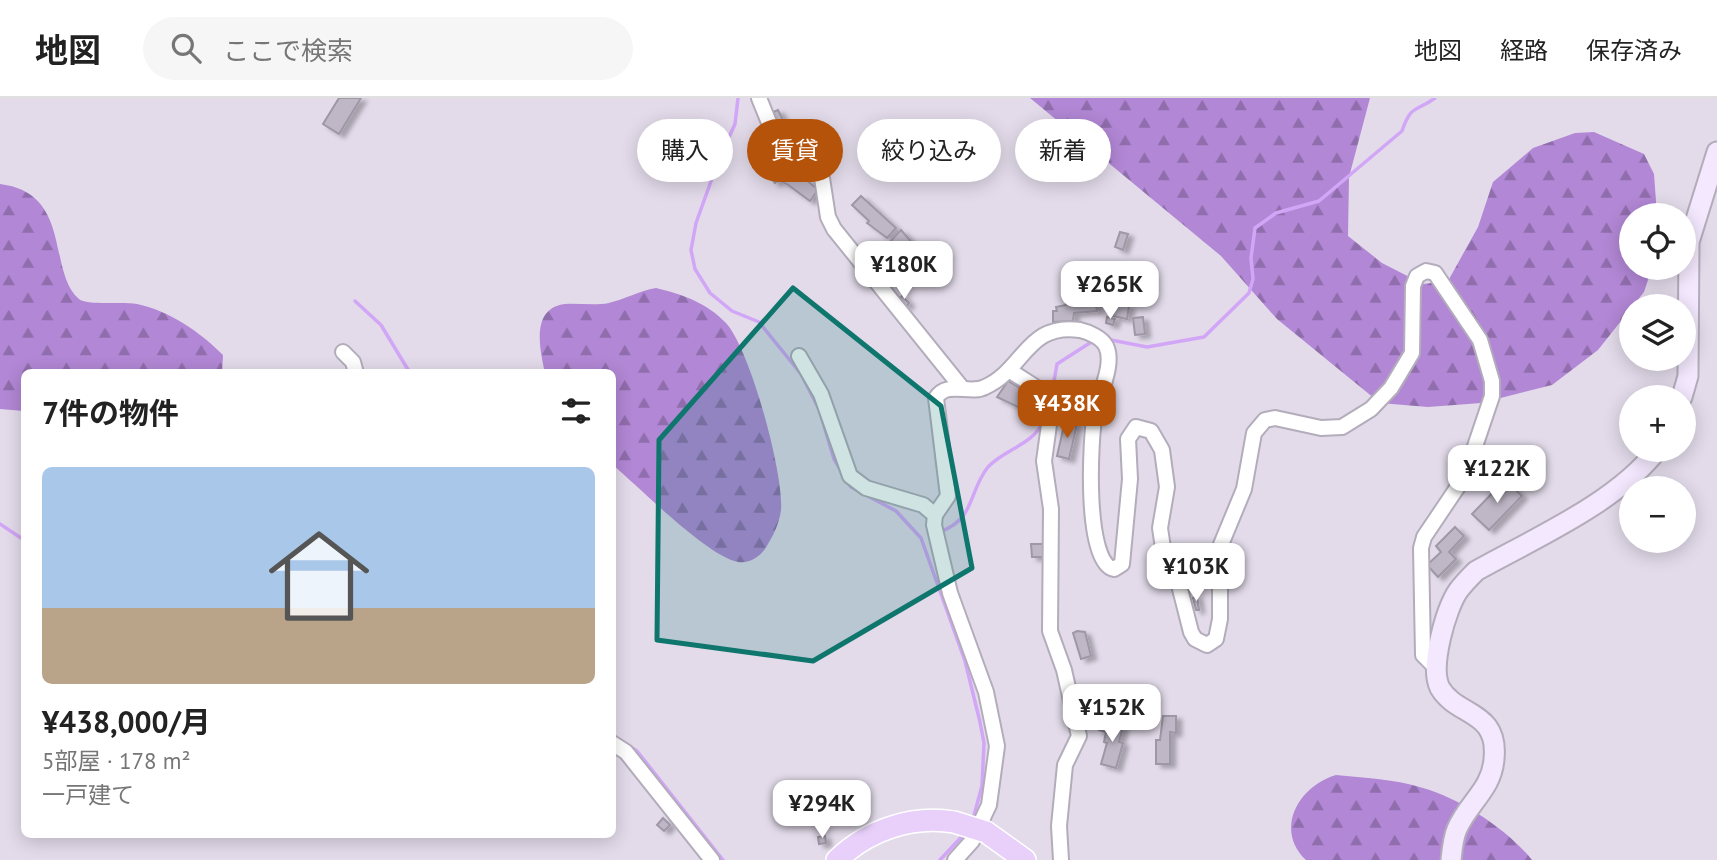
<!DOCTYPE html>
<html lang="ja">
<meta charset="utf-8">
<style>
body{margin:0;font-family:"PT Sans","Noto Sans JP",sans-serif;background:#f6f6f6;color:#222;height:100vh;display:flex;flex-direction:column;font-size:26px;white-space:nowrap}
*{box-sizing:border-box;margin:0}
p{font-size:23px;color:#767676}
.icon{flex:none;width:38px;height:38px;fill:none;stroke:currentColor;stroke-width:2;stroke-linecap:round;stroke-linejoin:round}
.map{position:relative;flex:1;overflow:hidden}
.panel{position:absolute;left:21px;top:271px;width:595px;height:469px;display:flex;flex-direction:column;background:#fff;border-radius:10px;box-shadow:0 4px 18px #0003}
.panel>*{flex:none}
.guide{position:absolute;left:637px;top:21px;width:665px;height:63px;display:flex;gap:14px}
.controls{position:absolute;left:1619px;top:105px;display:grid;gap:14px}
.controls a{display:grid;place-items:center;width:77px;height:77px;border-radius:50%;background:#fff;box-shadow:0 4px 18px #0003;font-size:35px}
.price{position:absolute;translate:-50% -60px;padding:0 16px;border-radius:14px;background:#fff;color:#222;font-size:23px;line-height:46px;filter:drop-shadow(0 2px 4px #0008)}
.price::after{content:'';position:absolute;left:50%;top:42px;width:21px;height:16px;margin-left:-10px;background:inherit;clip-path:polygon(0 0,100% 0,50% 100%)}
.price.selected{background:#b45309;color:#fff}
ul{padding:0;list-style:none}
li{display:grid;align-content:center;gap:14px;height:371px;padding:0 21px}
li+li{border-top:2px solid #e0e0e0}
li span{display:grid;place-items:center;height:217px;border-radius:10px;color:#555}
li>.icon{margin-inline-start:auto}
span .icon{width:126px;height:126px;fill:#fffc;stroke-width:1}
li b{font-size:30px}
h2{display:flex;justify-content:space-between;align-items:center;height:84px;padding:0 21px;font-size:30px}
.pill{padding:0 24px;border-radius:32px;background:#fff;box-shadow:0 4px 18px #0003;font-size:24px;line-height:63px}
.pill.selected{background:#b45309;color:#fff}
header{display:flex;align-items:center;gap:42px;box-sizing:border-box;height:98px;padding:0 35px;background:#fff;border-bottom:2px solid #e0e0e0}
header strong{font-size:33px}
nav{display:flex;gap:38px;margin-inline-start:auto;font-size:24px}
.search{width:490px;height:63px;background:#f6f6f6;display:flex;align-items:center;gap:18px;box-sizing:border-box;padding:0 24px;border-radius:38px;color:#767676;font-size:26px}
.map>svg:first-child{display:block}
.forest{fill:url(#forest-firs)}
.lines{fill:none;stroke-linecap:round;stroke-linejoin:round}
.stream{stroke:#d2a6f7;stroke-width:3.5}
.building{fill:#bfb7c6;stroke:#9e97a5;stroke-width:2;filter:url(#shadow)}
.street-casing{stroke:#b3acba;stroke-width:18}
.secondary-casing{stroke:#b3acba;stroke-width:23}
.primary-casing{stroke:#fff;stroke-width:24}
.street{stroke:#fff;stroke-width:14}
.secondary{stroke:#f3e8fd;stroke-width:19}
.primary{stroke:#e8d0fb;stroke-width:21}
.primary-bridge-casing{stroke:#fff;stroke-width:24;stroke-linecap:butt}
.primary-bridge{stroke:#e8d0fb;stroke-width:21}
.marked{fill:#0f766e;fill-opacity:0.2;stroke:#0f766e;stroke-width:5;stroke-linejoin:round}
</style>
<header>
<strong>地図</strong>
<div class="search"><svg class="icon" aria-label="search" viewBox="0 0 24 24"><circle cx="10" cy="10" r="6"/><path d="M15 15l6 6"/></svg>ここで検索</div>
<nav><a>地図</a><a>経路</a><a>保存済み</a></nav>
</header>
<div class="map">
<svg width="1717" height="762" viewBox="0 0 1717 762">
<defs>
<pattern id="forest-firs" width="22" height="20" patternUnits="userSpaceOnUse" patternTransform="scale(1.75)"><rect width="22" height="20" fill="#b287d5"/><path d="M5 1l3.5 6h-7zM16 11l3.5 6h-7z" fill="#906dac"/></pattern>
<filter id="shadow"><feDropShadow dx="5.5" dy="3.5" stdDeviation="2" flood-color="#0004"/></filter>
</defs>
<rect width="100%" height="100%" fill="#e3dbea"/>
<!-- forest -->
<g class="forest">
<polygon points="1030,0 1370,0 1349,79 1348,138 1382,165 1423,186 1448,183 1478,129 1493,84 1533,50 1575,35 1594,34 1644,56 1654,76 1657,117 1631,117 1631,170 1652,170 1644,194 1598,252 1552,287 1481,305 1428,309 1380,305 1277,221 1221,158"/>
<path d="M0,86C73,95 47,174 79,201C87,208 123,203 137,206C170,213 200,234 223,257L222,275H24V313L0,311Z"/>
<path d="M656,190C682,196 707,205 726,225C750,251 784,376 781,412C779,427 773,438 765,451C759,459 749,466 738,464C707,458 639,389 613,367L612,275H545C540,252 530,210 565,206C580,205 594,208 609,205C625,201 639,193 656,190Z"/>
<path d="M1336,677C1364,680 1395,681 1423,690C1461,701 1507,731 1532,762H1306C1274,732 1298,688 1336,677Z"/>
</g>
<g class="lines">
<!-- stream -->
<g class="stream">
<polyline points="738,0 735,26 719,61 696,125 691,152 695,171 710,195 732,213 759,224 801,276 819,311 834,361 851,389 896,413 921,440 965,563 980,624 984,645 982,688 973,721"/>
<polyline points="355,203 381,227 410,275"/>
<path d="M1106,241L1147,249L1204,239L1249,195L1253,181L1251,160L1255,130L1276,115L1319,103L1402,33C1411,6 1416,14 1435,0"/>
<polyline points="1051,300 1057,266 1096,241"/>
<polyline points="0,426 24,442"/>
<path d="M940,434C976,420 968,394 988,369C1004,351 1034,347 1043,323"/>
<polyline points="612,637 637,653 723,762"/>
<polyline points="940,762 966,734"/>
</g>
</g>
<!-- building -->
<g class="building">
<polygon points="339,0 361,0 339,36 323,26"/>
<polygon points="778,12 784,24 779,27 773,14"/>
<polygon points="767,48 818,92 810,103 787,86 778,82 775,85 769,77 771,75 756,58"/>
<polygon points="861,98 896,130 887,140 867,125 869,123 852,107"/>
<polygon points="901,132 934,170 921,181 894,150 891,152 887,147"/>
<polygon points="1120,134 1128,136 1123,152 1115,149"/>
<polygon points="878,156 887,164 878,172 870,164"/>
<polygon points="902,198 909,205 906,209 899,201"/>
<polygon points="1095,200 1097,213 1074,215 1073,223 1053,224 1053,213 1057,213 1056,209 1066,207 1066,203"/>
<polygon points="1115,206 1129,208 1127,221 1113,218"/>
<polygon points="1107,219 1115,221 1113,227 1106,225"/>
<polygon points="1143,219 1145,236 1135,237 1133,220"/>
<polygon points="1008,283 1043,304 1035,317 997,299"/>
<polygon points="1065,323 1077,326 1069,361 1057,358"/>
<polygon points="1505,382 1522,398 1489,432 1472,416"/>
<polygon points="1455,429 1464,438 1449,454 1456,461 1438,479 1427,467 1441,454 1436,448"/>
<polygon points="1031,446 1044,446 1045,459 1032,459"/>
<polygon points="1197,499 1199,512 1196,512 1193,500"/>
<polygon points="1077,533 1085,534 1091,558 1081,561 1073,535"/>
<polygon points="1163,618 1176,618 1176,635 1170,634 1170,666 1156,666 1156,642 1160,642"/>
<polygon points="1102,623 1123,629 1119,644 1123,645 1116,670 1101,666 1107,645 1104,644 1106,634 1099,632"/>
<polygon points="663,720 670,727 664,733 657,727"/>
<polygon points="825,738 826,745 819,746 818,739"/>
</g>
<g class="lines">
<defs>
<g id="street">
<polyline points="759,0 770,27 781,41 822,80 828,119 834,131 962,290"/>
<polyline points="343,254 353,264 356,275"/>
<polyline points="799,258 821,296 850,378 866,390 923,407 935,417"/>
<polyline points="1009,272 1040,292 1052,305 1044,363 1051,411 1050,533 1064,572 1079,638 1065,667 1059,728 1061,762"/>
<polyline points="612,645 626,654 712,762"/>
<path d="M955,762L972,743L989,707L997,648L986,594L950,495L934,427L935,417L948,398L936,300C947,282 970,297 985,289C1024,272 1027,224 1080,232C1089,234 1102,240 1106,248C1115,266 1099,296 1095,315C1090,341 1084,465 1114,471L1122,466L1130,381L1128,341L1136,329L1151,333L1162,352L1167,389L1160,430L1163,450L1178,483L1191,534L1195,541L1207,547L1216,541L1220,521V449L1244,391L1254,335L1265,322L1275,320L1321,330L1342,329L1371,311L1391,290L1412,255L1413,188L1417,178L1426,173L1435,175L1480,242L1492,283V298L1465,378L1424,439L1421,450L1423,557L1437,571"/>
</g>
<g id="secondary">
<polyline points="1682,299 1688,278 1689,144 1717,54"/>
<path d="M1451,762C1452,752 1453,740 1457,731C1468,705 1492,691 1494,661C1499,612 1457,619 1440,590C1429,569 1446,511 1458,493C1463,486 1470,479 1476,473C1535,440 1616,405 1657,352"/>
</g>
<g id="primary">
<polyline points="986,734 1025,762"/>
<path d="M837,762C868,732 912,717 954,724"/>
</g>
</defs>
<!-- street casing -->
<use href="#street" class="street-casing"/>
<!-- secondary casing -->
<use href="#secondary" class="secondary-casing"/>
<!-- primary casing -->
<use href="#primary" class="primary-casing"/>
<!-- street -->
<use href="#street" class="street"/>
<!-- secondary -->
<use href="#secondary" class="secondary"/>
<!-- primary -->
<use href="#primary" class="primary"/>
<defs>
<polyline id="primary-bridge" points="954,724 986,734"/>
</defs>
<!-- primary-bridge casing -->
<use href="#primary-bridge" class="primary-bridge-casing"/>
<!-- primary-bridge -->
<use href="#primary-bridge" class="primary-bridge"/>
</g>
<!-- marked area -->
<path class="marked" d="M793,190L941,308L972,470L813,563L657,542L659,342Z"/>
</svg>
<div class="controls">
<a><svg class="icon" aria-label="locate" viewBox="0 0 24 24"><circle cx="12" cy="12" r="6"/><path d="M12 2v4M12 18v4M2 12h4M18 12h4"/></svg></a>
<a><svg class="icon" aria-label="layers" viewBox="0 0 24 24"><path d="M12 4l9 5-9 5-9-5zM3 14l9 5 9-5"/></svg></a>
<a>+</a>
<a>−</a>
</div>
<b class="price" style="left:904px;top:203px">¥180K</b>
<b class="price" style="left:1110px;top:223px">¥265K</b>
<b class="price selected" style="left:1067px;top:342px">¥438K</b>
<b class="price" style="left:1497px;top:407px">¥122K</b>
<b class="price" style="left:1196px;top:505px">¥103K</b>
<b class="price" style="left:1112px;top:646px">¥152K</b>
<b class="price" style="left:822px;top:742px">¥294K</b>
<div class="guide">
<a class="pill">購入</a>
<a class="pill selected">賃貸</a>
<a class="pill">絞り込み</a>
<a class="pill">新着</a>
</div>
<section class="panel">
<h2>7件の物件<svg class="icon" aria-label="filters" viewBox="0 0 24 24"><path d="M4 7h16M4 17h16"/><circle cx="9" cy="7" r="2"/><circle cx="15" cy="17" r="2"/></svg></h2>
<ul>
<li><span style="background:linear-gradient(#a9c7e8 65%,#b9a48a 0)"><svg class="icon" aria-label="home" viewBox="0 0 24 24"><path d="M3 11l9-7 9 7M6 9v11h12V9"/></svg></span><div><b>¥438,000/月</b><p>5部屋 · 178 m²</p><p>一戸建て</p></div></li>
</ul>
</section>
</div>
